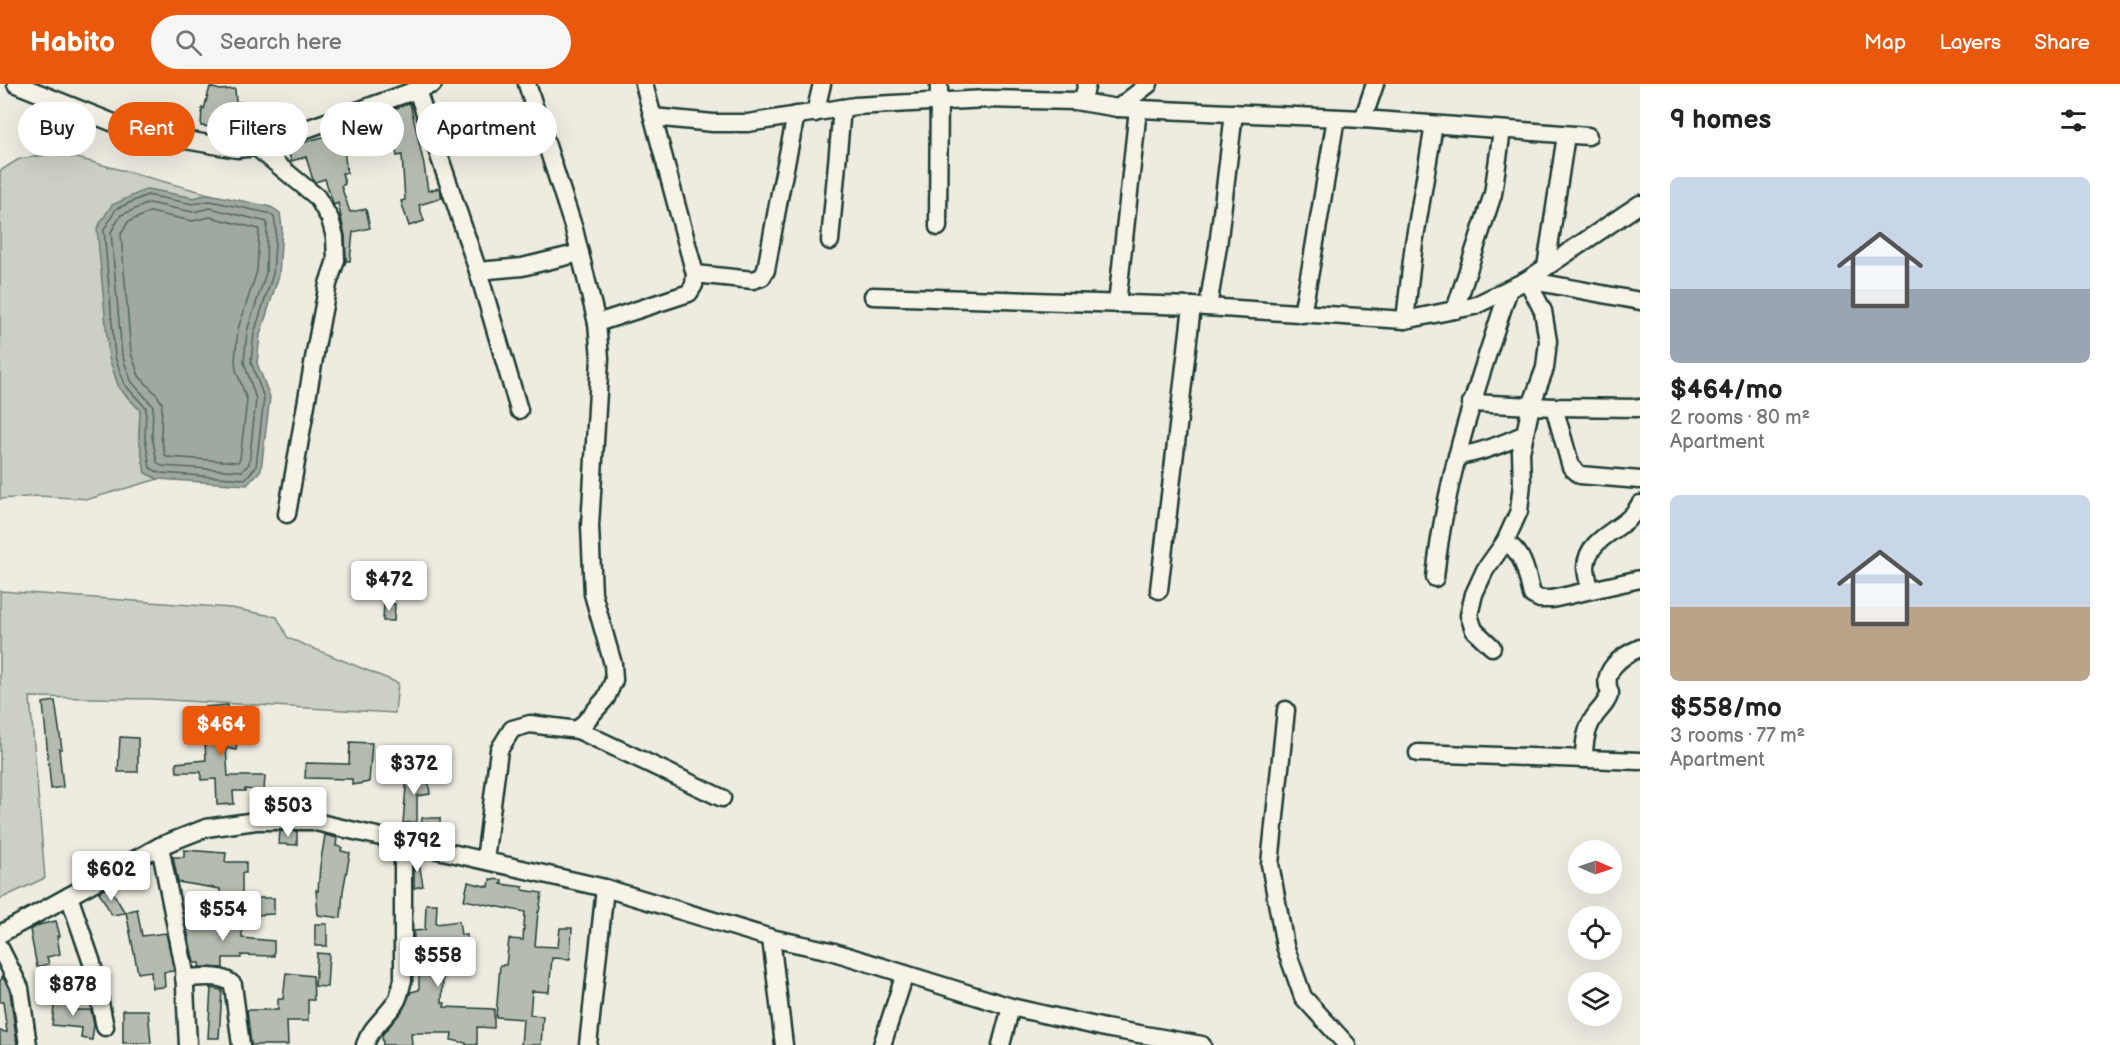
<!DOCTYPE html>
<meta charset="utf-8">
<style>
body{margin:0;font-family:"Balsamiq Sans",sans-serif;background:#f6f6f6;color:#222;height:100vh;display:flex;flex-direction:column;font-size:22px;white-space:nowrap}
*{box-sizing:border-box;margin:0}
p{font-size:20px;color:#767676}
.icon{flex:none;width:33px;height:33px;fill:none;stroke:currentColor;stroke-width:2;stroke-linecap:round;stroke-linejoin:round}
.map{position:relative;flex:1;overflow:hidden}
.sheet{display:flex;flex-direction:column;background:#fff;width:480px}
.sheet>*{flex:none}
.guide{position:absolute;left:18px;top:18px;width:570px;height:54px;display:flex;gap:12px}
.needle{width:39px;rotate:92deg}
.buttons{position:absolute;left:1568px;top:756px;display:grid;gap:12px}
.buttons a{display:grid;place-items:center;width:54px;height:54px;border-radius:50%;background:#fff;box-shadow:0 6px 24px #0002;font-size:30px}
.price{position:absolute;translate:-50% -51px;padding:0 14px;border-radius:6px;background:#fff;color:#222;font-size:20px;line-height:39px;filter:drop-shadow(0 2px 3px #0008)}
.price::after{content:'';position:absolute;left:50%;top:36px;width:18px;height:14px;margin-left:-9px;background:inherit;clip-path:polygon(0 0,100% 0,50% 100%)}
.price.current{background:#ea580c;color:#fff}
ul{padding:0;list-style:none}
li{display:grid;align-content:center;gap:12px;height:318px;padding:0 30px}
li span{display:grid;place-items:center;height:186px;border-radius:9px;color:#555}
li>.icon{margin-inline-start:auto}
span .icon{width:108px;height:108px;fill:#fffc;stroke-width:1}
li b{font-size:26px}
h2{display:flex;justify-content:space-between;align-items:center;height:72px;padding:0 30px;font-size:26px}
.tag{padding:0 21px;border-radius:27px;background:#fff;box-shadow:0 6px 24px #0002;font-size:21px;line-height:54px}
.tag.current{background:#ea580c;color:#fff}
header{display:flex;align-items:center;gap:36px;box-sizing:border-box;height:84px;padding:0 30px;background:#ea580c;color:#fff}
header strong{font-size:28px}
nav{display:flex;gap:33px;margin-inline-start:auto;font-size:21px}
.search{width:420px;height:54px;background:#f6f6f6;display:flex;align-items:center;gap:15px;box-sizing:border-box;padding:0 21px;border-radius:33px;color:#767676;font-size:22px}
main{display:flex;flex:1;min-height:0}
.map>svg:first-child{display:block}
.green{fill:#cccfc4;stroke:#76867c;stroke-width:1.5}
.water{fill:#9fa99f;stroke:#6c7e74;stroke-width:1.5}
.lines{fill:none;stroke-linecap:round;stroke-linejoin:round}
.shore{stroke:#52685f;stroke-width:1.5}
.building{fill:#b5bbb0;stroke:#1f3d34;stroke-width:1.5}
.minor-casing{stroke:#1f3d34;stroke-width:21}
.minor{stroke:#f7f3e8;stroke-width:16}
</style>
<header>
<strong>Habito</strong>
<div class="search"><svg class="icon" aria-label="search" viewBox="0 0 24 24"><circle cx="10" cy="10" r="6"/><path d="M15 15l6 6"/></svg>Search here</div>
<nav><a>Map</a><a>Layers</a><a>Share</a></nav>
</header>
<main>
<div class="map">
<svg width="1640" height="961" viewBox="0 0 1640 961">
<rect width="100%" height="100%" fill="#eeece1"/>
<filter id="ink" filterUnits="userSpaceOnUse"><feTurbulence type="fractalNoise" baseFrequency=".0167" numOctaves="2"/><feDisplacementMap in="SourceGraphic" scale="12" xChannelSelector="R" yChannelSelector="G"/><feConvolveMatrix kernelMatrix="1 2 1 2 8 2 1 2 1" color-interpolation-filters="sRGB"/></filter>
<g filter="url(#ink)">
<!-- green -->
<g class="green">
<polygon points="54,70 77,74 209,110 194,114 147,105 119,304 140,326 139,353 145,388 158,395 89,415 39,412 0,415 0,87 19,75"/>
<polygon points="0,507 231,524 277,533 288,554 398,599 395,629 152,615 30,613 45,794 0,815"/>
</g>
<!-- water -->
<polygon class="water" points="147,105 194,114 209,110 271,123 280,129 282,144 279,191 260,251 257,279 270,313 261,386 247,401 158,395 145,389 139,353 140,326 119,304 109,274 97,144 112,121"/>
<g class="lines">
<!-- shore -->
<g class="shore">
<polygon points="147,111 193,120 210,117 268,129 274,133 276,144 273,190 254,249 251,278 264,314 256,383 245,395 160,389 150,384 145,353 146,324 125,301 115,273 104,146 116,125"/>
<polygon points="149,119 193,128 210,124 267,138 266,189 247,247 244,278 256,315 249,380 242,387 162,382 157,378 152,352 153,322 131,297 122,271 111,148 121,131"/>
<polygon points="150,128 192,137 210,133 259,145 257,187 238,245 235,276 236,286 247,316 240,375 238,378 167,373 165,371 161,352 162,319 157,311 139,292 131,269 121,150 128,138"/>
</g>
</g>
<!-- building -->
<g class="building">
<polygon points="210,3 220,6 235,5 236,18 242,18 240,53 228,52 229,44 201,42 202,24 204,25"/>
<polygon points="410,19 424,81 428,107 439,104 442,114 419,121 424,137 409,142 401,117 405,116 402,71 397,72 393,52 367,56 363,36"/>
<polygon points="344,47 351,63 344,66 347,89 342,89 345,100 341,102 350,128 366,125 370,144 353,148 350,177 346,177 345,152 338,119 334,121 333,119 325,95 315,98 313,96 306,73 291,77 287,63"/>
<polygon points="384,519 395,520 394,537 383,537"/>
<polygon points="55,617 62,665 59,665 63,703 51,705 43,619"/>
<polygon points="228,621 229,645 238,646 236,666 226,664 228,692 265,692 264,707 245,705 245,707 233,707 234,720 217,721 216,695 201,696 201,688 177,688 176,679 206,676 203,623"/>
<polygon points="120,653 138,654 138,688 118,688"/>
<polygon points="350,658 372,659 369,698 352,701 352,695 305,694 306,679 349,680"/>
<polygon points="407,691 428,693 430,710 417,712 417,738 403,739"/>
<polygon points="422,734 440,734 440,748 421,747"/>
<polygon points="280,747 297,747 297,761 279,760"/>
<polygon points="325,751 337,754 336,762 342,763 341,767 350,769 343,807 341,834 318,831 316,806 318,807 320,782"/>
<polygon points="184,766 226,769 225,778 246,778 246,789 242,789 242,815 220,815 220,805 178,798 173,773 184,773"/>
<polygon points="414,771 418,772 423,802 414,804"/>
<polygon points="490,795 502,796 501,800 523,803 523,806 542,809 539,828 538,828 535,862 558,863 560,844 572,844 570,875 552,874 549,908 532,907 530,931 543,932 541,961 521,961 523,935 496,933 500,881 506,881 509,855 523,856 525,828 464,816 468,798 489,803"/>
<polygon points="109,802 125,829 112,831 99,808"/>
<polygon points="255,814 274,814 274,830 255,831"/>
<polygon points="426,820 437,820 436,840 459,837 461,851 467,851 466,870 470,870 469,889 446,887 445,893 443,893 442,919 445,919 444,923 494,925 494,944 477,943 477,961 466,961 466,959 451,956 452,949 411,949 412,961 383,961 382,951 402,927 411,908 419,906 419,879 414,879 414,847 425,846"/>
<polygon points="137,825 142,852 166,849 174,887 164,888 165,903 152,904 151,887 138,889 126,828"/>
<polygon points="242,835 242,854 274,857 274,872 241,871 241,874 223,874 223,884 199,883 200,879 194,879 185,836"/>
<polygon points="56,837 60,852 57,852 60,870 47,873 49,880 37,883 30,846 39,841"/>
<rect x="315" y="840" width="12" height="22"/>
<polygon points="317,869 329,870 327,903 315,902"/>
<polygon points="286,889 313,892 314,916 308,916 308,937 287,937 288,961 251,961 247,926 278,926 278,915 283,915"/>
<polygon points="2,891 10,907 17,961 0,961 0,947 7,948 3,918 0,918 0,896 2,895"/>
<polygon points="209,904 222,906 219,954 208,954 211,904"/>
<polygon points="55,913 76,916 76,926 91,926 94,941 92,956 81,954 82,944 52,941"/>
<polygon points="123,926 148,926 151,959 123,959"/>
</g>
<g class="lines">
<defs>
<g id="minor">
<polyline points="16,0 134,47 237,65 256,63 433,0"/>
<polyline points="527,0 574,145 597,239 600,274 590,442 593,510 613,580 614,596 606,614 578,646"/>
<polyline points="417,6 478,187 519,326"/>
<polyline points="1082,18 1087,0"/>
<polyline points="1118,24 1149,0"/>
<polyline points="815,29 822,0"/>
<polyline points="653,33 713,39 748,39 855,22 986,15 1075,17 1118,24 1363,35 1588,52"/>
<polyline points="1363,35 1375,0"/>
<polyline points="256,63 317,113 330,135 335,153 336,176 328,200 316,263 287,430"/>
<polyline points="938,143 939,0"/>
<polyline points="830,157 842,24"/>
<polyline points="1546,183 1566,51"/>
<polyline points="478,187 522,183 580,169"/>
<polyline points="695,190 753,196 762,193 766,186 780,109 796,31"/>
<polyline points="1527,196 1640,217"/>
<polyline points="873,212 1192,222 1405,236 1474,222 1527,196 1640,120"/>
<polyline points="1117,220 1138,25"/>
<polyline points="1208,223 1218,162 1234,29"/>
<polyline points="1455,226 1493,110 1502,46"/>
<polyline points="1302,230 1311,182 1336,34"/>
<polyline points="1405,236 1414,159 1434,41"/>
<polyline points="597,239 689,209 694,201 695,190 644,0"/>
<polyline points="1471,319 1554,323 1640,324"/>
<polyline points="1554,323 1571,383 1580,391 1640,396"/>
<path d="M1457,372C1481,369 1503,360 1525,350"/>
<path d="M1505,458C1524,468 1527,491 1532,511L1540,515H1552L1640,495"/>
<path d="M1435,494C1445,392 1477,302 1509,205"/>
<polyline points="1159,506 1192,222"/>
<path d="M1590,506C1589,499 1586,490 1586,483C1587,451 1628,446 1640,420"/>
<polyline points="1492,563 1474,546 1469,531 1474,510 1485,486 1505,458 1519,427 1522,399 1521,368 1531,322 1545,284 1548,257 1543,227 1527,196"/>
<polyline points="1286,626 1270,780 1285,862 1303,913 1347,961"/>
<polyline points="1418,669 1640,677"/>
<path d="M1584,675C1584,658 1586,643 1597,629C1603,622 1607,618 1610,609C1600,587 1621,572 1640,564"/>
<polyline points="160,762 184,884 188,961"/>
<polyline points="485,776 499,666 512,645 530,640 578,646 722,714"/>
<polyline points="69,812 92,879 105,943"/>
<polyline points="0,850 160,762 206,744 256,737 311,737 605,804 771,854 831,867 1011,923 1105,944 1202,961"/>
<polyline points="771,854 784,961"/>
<polyline points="0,864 20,904 28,961"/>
<path d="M184,894C199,894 222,889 233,901L241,961"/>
<path d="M365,961C371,942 388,932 397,916C400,910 401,902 403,896V756"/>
<polyline points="588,961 605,804"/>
<polyline points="882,961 905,890"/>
<polyline points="1001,961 1011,923"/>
</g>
</defs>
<!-- minor casing -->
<use href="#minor" class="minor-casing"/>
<!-- minor -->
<use href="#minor" class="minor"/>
</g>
</g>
</svg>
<div class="buttons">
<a><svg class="needle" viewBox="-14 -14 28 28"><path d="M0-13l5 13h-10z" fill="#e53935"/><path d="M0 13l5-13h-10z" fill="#767676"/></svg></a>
<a><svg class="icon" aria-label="locate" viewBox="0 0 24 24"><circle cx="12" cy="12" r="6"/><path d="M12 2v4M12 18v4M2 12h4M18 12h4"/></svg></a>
<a><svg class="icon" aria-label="layers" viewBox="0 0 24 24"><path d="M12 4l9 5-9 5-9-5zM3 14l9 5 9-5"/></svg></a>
</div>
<b class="price" style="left:389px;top:528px">$472</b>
<b class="price current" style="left:221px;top:673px">$464</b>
<b class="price" style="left:414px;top:712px">$372</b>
<b class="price" style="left:288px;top:754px">$503</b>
<b class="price" style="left:417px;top:789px">$792</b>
<b class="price" style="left:111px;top:818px">$602</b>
<b class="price" style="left:223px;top:858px">$554</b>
<b class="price" style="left:438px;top:904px">$558</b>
<b class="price" style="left:73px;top:933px">$878</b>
<div class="guide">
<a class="tag">Buy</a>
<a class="tag current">Rent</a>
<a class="tag">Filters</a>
<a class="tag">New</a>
<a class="tag">Apartment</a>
</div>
</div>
<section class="sheet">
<h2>9 homes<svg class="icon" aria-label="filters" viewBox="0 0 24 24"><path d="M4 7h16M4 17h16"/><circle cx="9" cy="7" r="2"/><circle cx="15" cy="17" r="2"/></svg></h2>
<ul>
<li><span style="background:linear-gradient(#c9d6e8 60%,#9aa5b1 0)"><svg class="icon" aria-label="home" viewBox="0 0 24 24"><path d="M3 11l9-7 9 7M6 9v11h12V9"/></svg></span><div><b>$464/mo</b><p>2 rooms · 80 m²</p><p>Apartment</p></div></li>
<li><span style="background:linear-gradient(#c9d6e8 60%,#b9a48a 0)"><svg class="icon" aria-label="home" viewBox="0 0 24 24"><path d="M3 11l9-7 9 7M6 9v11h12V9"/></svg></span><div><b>$558/mo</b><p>3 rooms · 77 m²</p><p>Apartment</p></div></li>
</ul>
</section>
</main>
